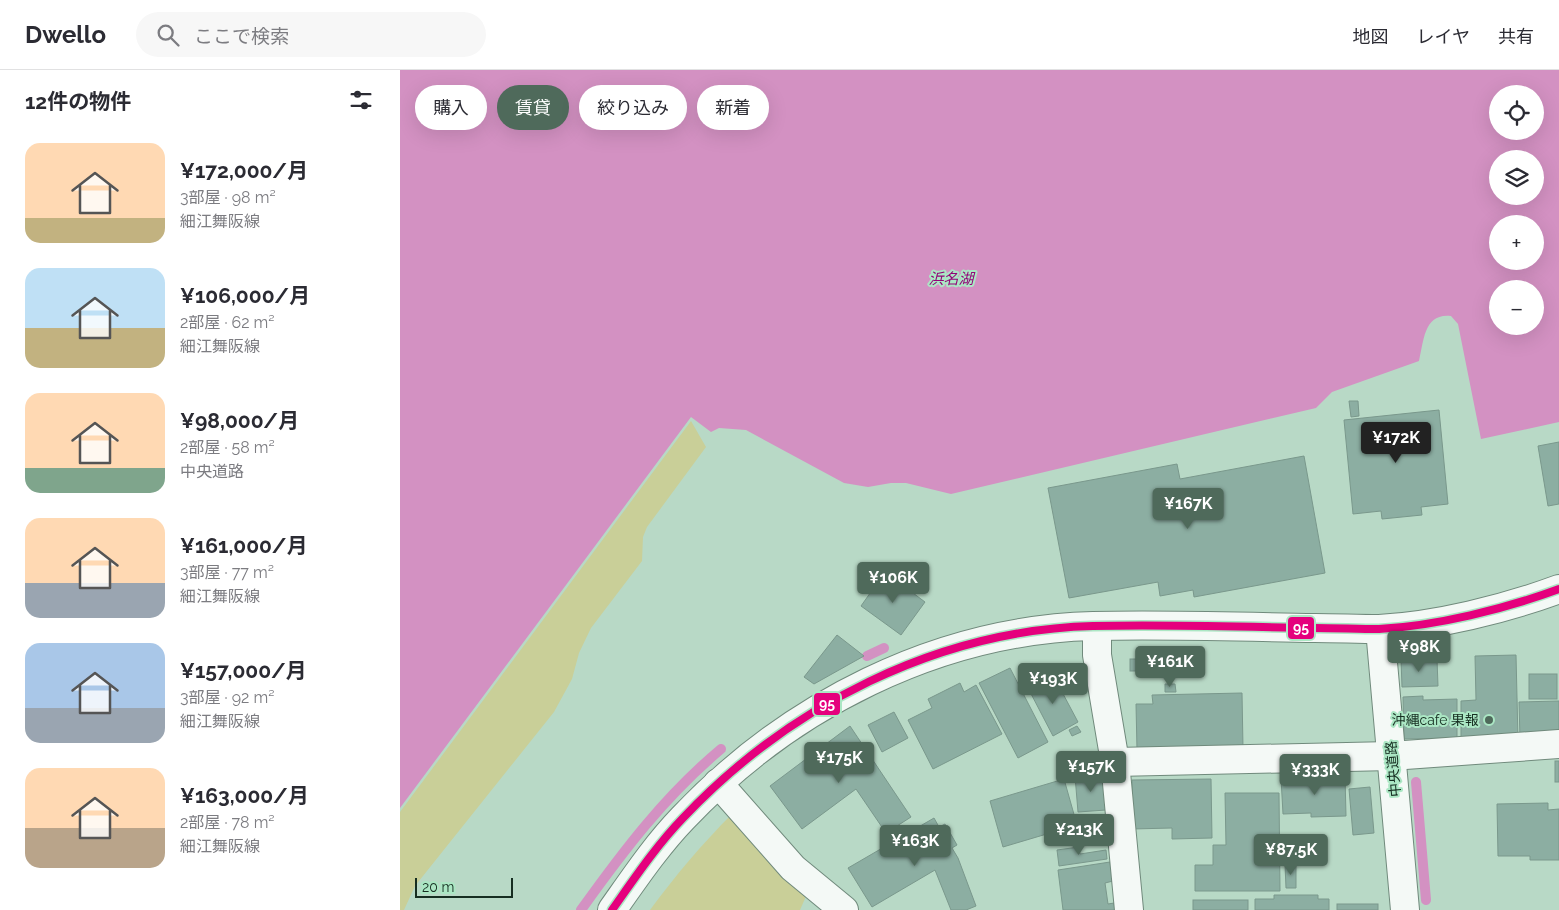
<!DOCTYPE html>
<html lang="ja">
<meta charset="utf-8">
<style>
body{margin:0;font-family:Raleway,"Noto Sans JP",sans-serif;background:#f7f7f7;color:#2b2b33;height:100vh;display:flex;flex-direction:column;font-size:19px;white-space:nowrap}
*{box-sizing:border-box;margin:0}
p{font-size:16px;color:#7c7c81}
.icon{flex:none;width:28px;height:28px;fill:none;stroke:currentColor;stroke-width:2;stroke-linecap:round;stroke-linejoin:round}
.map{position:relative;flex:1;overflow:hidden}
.panel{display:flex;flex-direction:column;background:#fff;width:400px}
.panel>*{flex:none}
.banner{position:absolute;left:15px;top:15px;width:475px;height:45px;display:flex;gap:10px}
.fabs{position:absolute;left:1089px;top:15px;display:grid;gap:10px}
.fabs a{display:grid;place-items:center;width:55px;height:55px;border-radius:50%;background:#fff;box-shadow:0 5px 20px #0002;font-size:25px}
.scale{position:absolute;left:15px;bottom:12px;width:98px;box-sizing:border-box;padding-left:5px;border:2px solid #162e21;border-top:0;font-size:14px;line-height:18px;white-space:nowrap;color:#162e21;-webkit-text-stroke:4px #abe7c4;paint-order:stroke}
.price{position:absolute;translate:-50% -42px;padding:0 11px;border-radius:5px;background:#4f6a5b;color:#fff;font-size:16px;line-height:32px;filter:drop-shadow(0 1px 2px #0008)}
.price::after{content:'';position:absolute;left:50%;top:30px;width:15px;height:11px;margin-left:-8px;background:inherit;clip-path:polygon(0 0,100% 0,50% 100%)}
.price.selected{background:#222;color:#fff}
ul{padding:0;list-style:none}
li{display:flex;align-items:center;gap:15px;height:125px;padding:0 25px}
li span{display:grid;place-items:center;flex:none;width:140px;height:100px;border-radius:15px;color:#555}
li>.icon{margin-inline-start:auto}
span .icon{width:60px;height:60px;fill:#fffc;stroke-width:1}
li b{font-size:21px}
h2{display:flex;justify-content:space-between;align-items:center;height:60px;padding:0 25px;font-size:21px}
.chip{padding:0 18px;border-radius:22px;background:#fff;box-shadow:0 5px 20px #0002;font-size:18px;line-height:45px}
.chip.selected{background:#4f6a5b;color:#fff}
header{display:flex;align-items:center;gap:30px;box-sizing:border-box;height:70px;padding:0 25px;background:#fff;border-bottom:1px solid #e1e1e2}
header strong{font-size:24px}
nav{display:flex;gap:28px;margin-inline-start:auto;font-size:18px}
.search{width:350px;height:45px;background:#f7f7f7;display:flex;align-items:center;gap:12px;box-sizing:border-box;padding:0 18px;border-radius:28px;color:#7c7c81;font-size:19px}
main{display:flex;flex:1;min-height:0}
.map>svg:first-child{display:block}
.green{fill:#c9cf98}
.water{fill:#d391c2;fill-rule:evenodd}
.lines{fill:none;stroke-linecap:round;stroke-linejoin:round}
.stream{stroke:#d391c2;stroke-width:10}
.building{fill:#8caea2;stroke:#7a988c}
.minor-casing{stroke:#708a7c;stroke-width:30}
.major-casing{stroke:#708a7c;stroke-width:30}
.minor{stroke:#f4f9f6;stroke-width:28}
.major{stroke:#f4f9f6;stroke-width:28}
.bus-1-casing{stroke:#abe7c4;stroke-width:11}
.bus-1{stroke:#e5007d;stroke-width:8}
.poi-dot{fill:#4f6a5b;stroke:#abe7c4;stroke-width:2}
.labels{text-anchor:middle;stroke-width:4;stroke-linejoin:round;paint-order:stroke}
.poi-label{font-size:14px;fill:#162e21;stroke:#abe7c4;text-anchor:end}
.street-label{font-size:14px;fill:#162e21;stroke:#abe7c4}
.water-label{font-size:15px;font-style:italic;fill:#930378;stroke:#abe7c4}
.line-badge{stroke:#abe7c4;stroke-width:2}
.badge-label{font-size:14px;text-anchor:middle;font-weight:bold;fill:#fff}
</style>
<header>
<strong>Dwello</strong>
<div class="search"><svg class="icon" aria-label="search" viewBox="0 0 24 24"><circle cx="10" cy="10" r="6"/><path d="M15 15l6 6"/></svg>ここで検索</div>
<nav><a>地図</a><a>レイヤ</a><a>共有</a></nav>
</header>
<main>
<section class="panel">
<h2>12件の物件<svg class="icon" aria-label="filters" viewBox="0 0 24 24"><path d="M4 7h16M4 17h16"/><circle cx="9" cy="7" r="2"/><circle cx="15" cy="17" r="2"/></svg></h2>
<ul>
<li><span style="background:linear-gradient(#ffd9b3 75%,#c2b280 0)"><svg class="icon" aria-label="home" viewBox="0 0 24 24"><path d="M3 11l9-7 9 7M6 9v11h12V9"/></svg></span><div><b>¥172,000/月</b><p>3部屋 · 98 m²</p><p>細江舞阪線</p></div></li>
<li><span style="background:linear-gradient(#bfe0f5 60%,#c2b280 0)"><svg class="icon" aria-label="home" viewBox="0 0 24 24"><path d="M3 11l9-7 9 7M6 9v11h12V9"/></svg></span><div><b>¥106,000/月</b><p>2部屋 · 62 m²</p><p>細江舞阪線</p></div></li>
<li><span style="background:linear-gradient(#ffd9b3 75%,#7fa58c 0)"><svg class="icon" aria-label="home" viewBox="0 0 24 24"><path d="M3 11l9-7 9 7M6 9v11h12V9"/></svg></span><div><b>¥98,000/月</b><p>2部屋 · 58 m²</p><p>中央道路</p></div></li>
<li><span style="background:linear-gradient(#ffd9b3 65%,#9aa5b1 0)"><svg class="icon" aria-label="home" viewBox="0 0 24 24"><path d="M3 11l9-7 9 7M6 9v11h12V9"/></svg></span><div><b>¥161,000/月</b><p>3部屋 · 77 m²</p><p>細江舞阪線</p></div></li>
<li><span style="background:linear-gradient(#a9c7e8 65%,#9aa5b1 0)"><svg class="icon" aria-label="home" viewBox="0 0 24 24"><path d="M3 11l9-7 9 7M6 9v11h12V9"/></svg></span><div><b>¥157,000/月</b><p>3部屋 · 92 m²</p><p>細江舞阪線</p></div></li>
<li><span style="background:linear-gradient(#ffd9b3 60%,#b9a48a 0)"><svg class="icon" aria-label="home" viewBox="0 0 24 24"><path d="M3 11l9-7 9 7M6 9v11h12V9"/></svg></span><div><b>¥163,000/月</b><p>2部屋 · 78 m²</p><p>細江舞阪線</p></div></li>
</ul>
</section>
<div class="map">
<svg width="1159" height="840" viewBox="0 0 1159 840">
<rect width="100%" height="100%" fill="#b8d9c6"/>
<!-- green -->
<g class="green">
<polygon points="291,351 306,377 247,457 243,467 242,491 191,558 179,583 172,609 154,642 15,816 4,840 0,840 0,742"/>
<path d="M332,744L407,824L400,840H250C275,806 302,774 332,744Z"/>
</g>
<!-- water -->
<path class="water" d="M0,0H1159V352L1081,369L1058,254L1051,246C1024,243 1024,270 1019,291L932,322L916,338L551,424L506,413H491L468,417L444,413L346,360L319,358L311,362L291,347L0,738ZM1098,24H1135V61H1098ZM1098,89H1135V126H1098ZM1098,154H1135V191H1098ZM1098,219H1135V256H1098Z"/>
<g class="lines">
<!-- stream -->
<g class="stream">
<polyline points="467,586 484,578"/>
<polyline points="1016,712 1026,830"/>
<path d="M181,840C224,780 265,726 321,679"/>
</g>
</g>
<!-- building -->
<g class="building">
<polygon points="949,331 958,331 959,346 951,347"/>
<polygon points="1039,340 1048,434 1021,437 1022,445 982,449 981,441 953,444 944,350"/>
<polygon points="1159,372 1159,434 1148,436 1138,376"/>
<polygon points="904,386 925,503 794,527 793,520 760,526 758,512 669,528 648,418 777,394 780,409"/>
<polygon points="485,502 525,532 501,565 461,536"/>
<polygon points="437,565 464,586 414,614 404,607"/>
<polygon points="1116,585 1118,670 1061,671 1061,631 1076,630 1075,586"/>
<rect x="730" y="589" width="13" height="12"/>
<polygon points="1001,589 1037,589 1038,616 1002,617"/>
<polygon points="610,598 648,672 618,688 579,613"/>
<rect x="1129" y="604" width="28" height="25"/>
<polygon points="653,605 678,652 653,666 628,618"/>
<polygon points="560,613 564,622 576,615 602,664 533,699 508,650 532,638 528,629"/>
<polygon points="765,614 775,614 776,622 765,622"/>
<polygon points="842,623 843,678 737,680 736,634 753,634 752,625"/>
<polygon points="1023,626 1023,630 1057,629 1057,668 1004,669 1003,627"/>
<polygon points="1159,631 1159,669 1120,669 1119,632"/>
<polygon points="494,642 508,668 482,682 468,655"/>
<polygon points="450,656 511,747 486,763 456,719 402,759 370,716"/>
<polygon points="677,656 681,662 672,666 669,660"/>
<rect x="1155" y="691" width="4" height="21"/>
<polygon points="703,703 706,740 678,742 675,706"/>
<polygon points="945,706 946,746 911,747 911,743 883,744 881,708"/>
<polygon points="664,709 677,755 603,777 590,731"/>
<polygon points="811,709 812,768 772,769 772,758 732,759 732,710"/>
<polygon points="970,717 974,763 953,765 949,719"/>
<polygon points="825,723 879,723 880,821 795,821 795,795 813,795 813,775 826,775"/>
<polygon points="1148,733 1148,740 1159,739 1159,790 1130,790 1130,786 1098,786 1097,734"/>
<polygon points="534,748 539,757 545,754 557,775 552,778 558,788 576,836 566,840 551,840 535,800 472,837 448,798"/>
<polygon points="679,777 680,784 706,780 707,789 659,796 657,780"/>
<polygon points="710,792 713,811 705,813 708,834 714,833 715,840 663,840 658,800"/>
<polygon points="896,793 896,818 886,818 885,794"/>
<polygon points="874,825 918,825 918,829 929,829 929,840 855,840 855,829 874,829"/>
<rect x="793" y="830" width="55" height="10"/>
<rect x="937" y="834" width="41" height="6"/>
</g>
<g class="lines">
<defs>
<g id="minor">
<polyline points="697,556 697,585 715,692 729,840"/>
<polyline points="980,559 1005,840"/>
<polyline points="715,692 991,686 1159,674"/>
<polyline points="318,713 393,798 444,840"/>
</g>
<path id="major" d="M212,840C234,809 256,776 283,748C389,636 537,560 693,556C767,554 842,557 915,558C936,558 958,559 979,559C1036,556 1105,539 1159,519"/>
</defs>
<!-- minor casing -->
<use href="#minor" class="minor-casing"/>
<!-- major casing -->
<use href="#major" class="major-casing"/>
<!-- minor -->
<use href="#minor" class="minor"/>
<!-- major -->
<use href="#major" class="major"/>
<defs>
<path id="bus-1" d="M212,840C234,809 256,776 283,748C389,636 537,560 693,556C767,554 842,557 915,558C936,558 958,559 979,559C1036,556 1105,539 1159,519"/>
</defs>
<!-- bus-1 casing -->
<use href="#bus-1" class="bus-1-casing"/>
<!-- bus-1 -->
<use href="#bus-1" class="bus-1"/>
</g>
<!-- markers -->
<circle class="poi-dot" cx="1089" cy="650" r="5"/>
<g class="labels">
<!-- poi labels -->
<g class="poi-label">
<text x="1079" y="655">沖縄cafe 果報</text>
</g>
<!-- street labels -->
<g class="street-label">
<text transform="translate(993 699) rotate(-95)" y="5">中央道路</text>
</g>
<!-- water labels -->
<g class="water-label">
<text x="551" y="214">浜名湖</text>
</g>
</g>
<g class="line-badge">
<rect x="887" y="546" width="28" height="24" rx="5" fill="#e5007d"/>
<rect x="413" y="622" width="28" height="24" rx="5" fill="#e5007d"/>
</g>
<g class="badge-label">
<text x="901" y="563">95</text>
<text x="427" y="639">95</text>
</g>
</svg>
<div class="fabs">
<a><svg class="icon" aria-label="locate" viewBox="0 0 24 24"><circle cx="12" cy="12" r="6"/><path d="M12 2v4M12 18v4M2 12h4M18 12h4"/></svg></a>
<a><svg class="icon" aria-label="layers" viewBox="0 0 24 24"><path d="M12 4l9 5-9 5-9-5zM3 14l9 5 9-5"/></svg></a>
<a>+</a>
<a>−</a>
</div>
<div class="scale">20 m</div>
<b class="price selected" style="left:996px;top:394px">¥172K</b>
<b class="price" style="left:788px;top:460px">¥167K</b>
<b class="price" style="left:493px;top:534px">¥106K</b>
<b class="price" style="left:1019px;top:603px">¥98K</b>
<b class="price" style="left:770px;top:618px">¥161K</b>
<b class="price" style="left:653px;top:635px">¥193K</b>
<b class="price" style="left:439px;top:714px">¥175K</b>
<b class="price" style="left:691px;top:723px">¥157K</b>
<b class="price" style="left:915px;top:726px">¥333K</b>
<b class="price" style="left:679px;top:786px">¥213K</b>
<b class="price" style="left:515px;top:797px">¥163K</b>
<b class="price" style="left:891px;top:806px">¥87.5K</b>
<div class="banner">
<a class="chip">購入</a>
<a class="chip selected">賃貸</a>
<a class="chip">絞り込み</a>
<a class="chip">新着</a>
</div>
</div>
</main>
